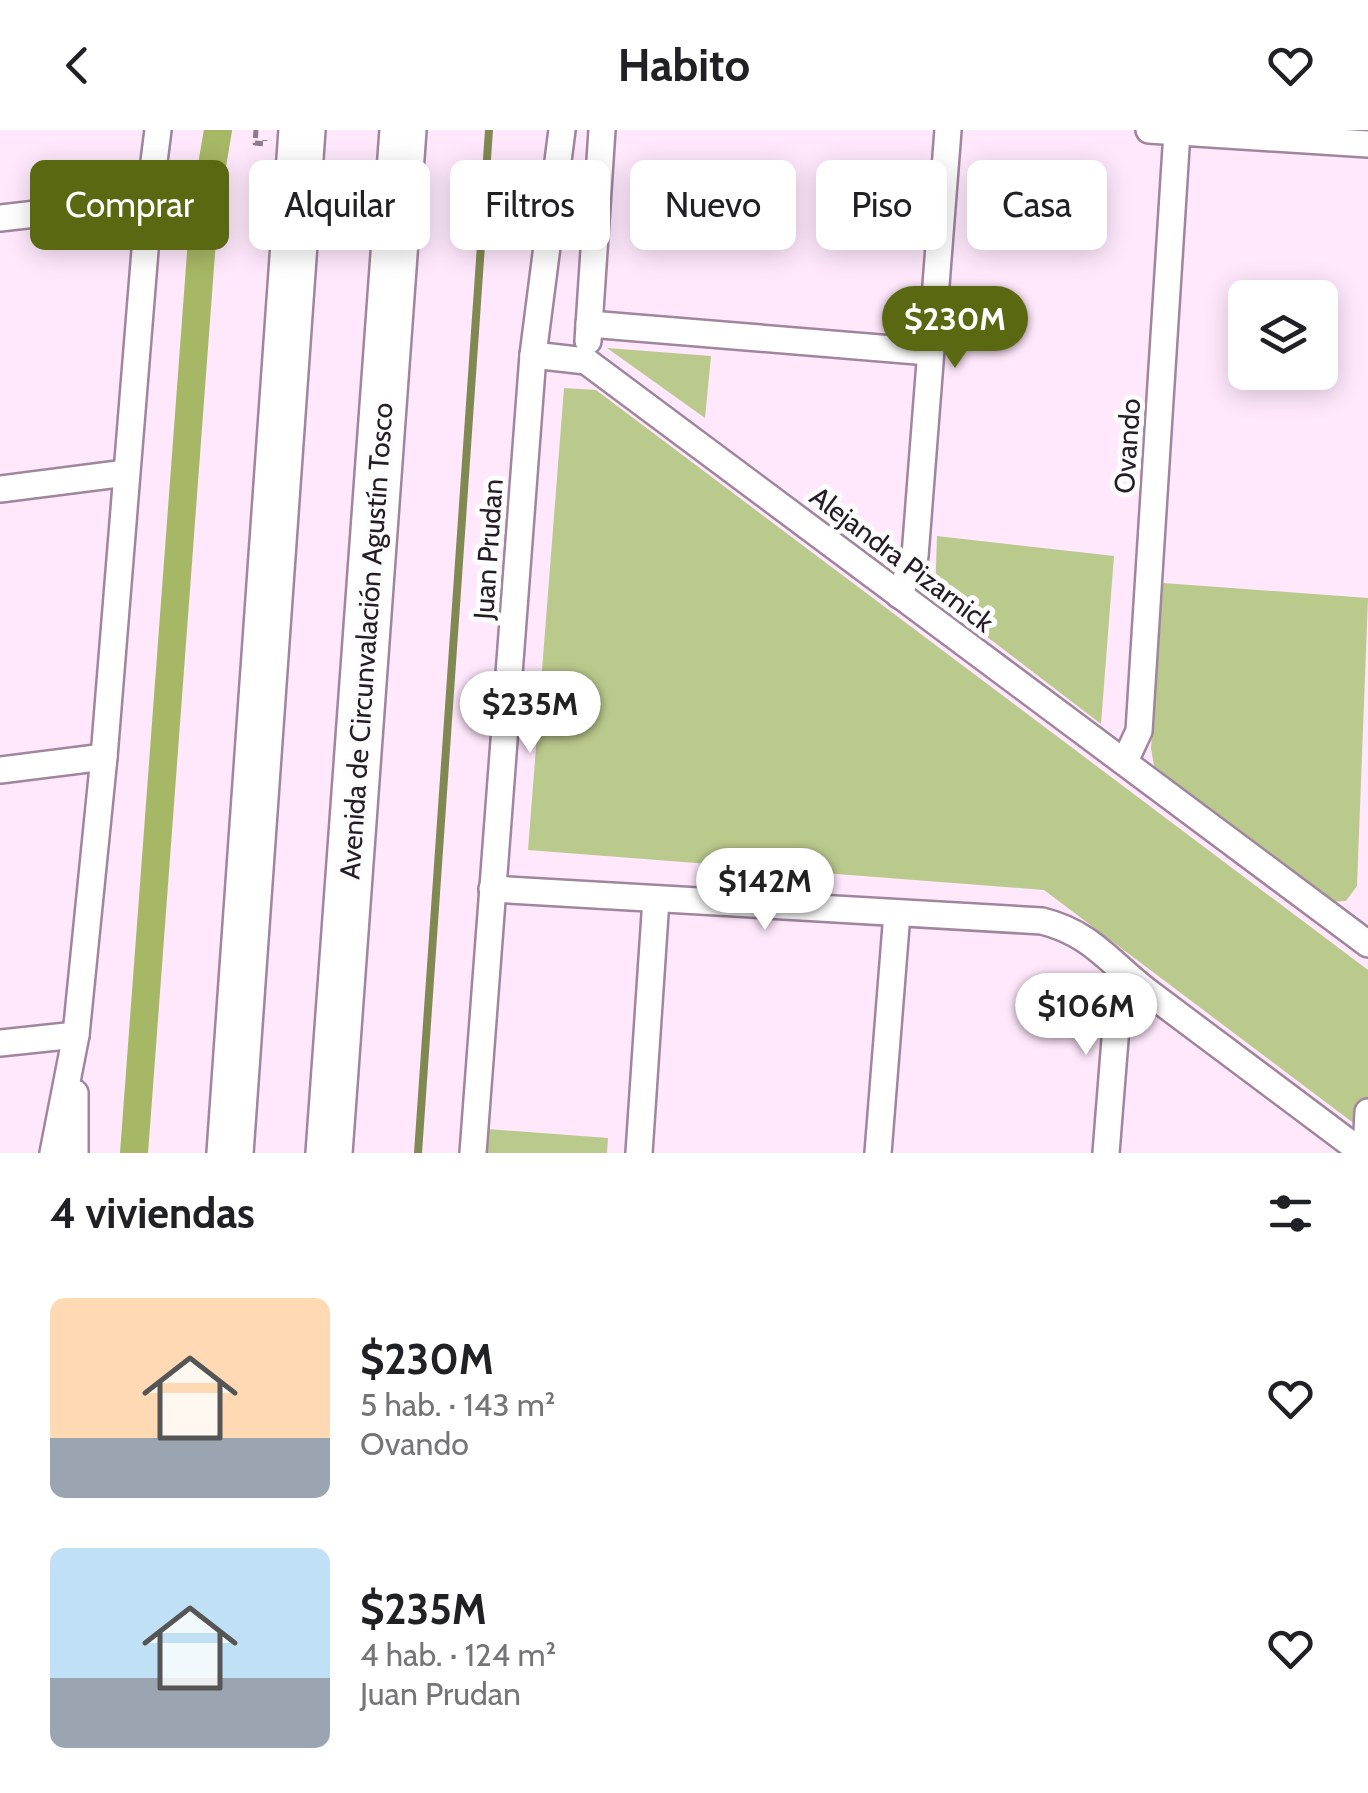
<!DOCTYPE html>
<html lang="es">
<meta charset="utf-8">
<style>
body{margin:0;font-family:Cabin,sans-serif;background:#f2f2f2;color:#202124;height:100vh;display:flex;flex-direction:column;font-size:38px;white-space:nowrap}
*{box-sizing:border-box;margin:0}
p{font-size:32px;color:#757577}
.icon{flex:none;width:55px;height:55px;fill:none;stroke:currentColor;stroke-width:2;stroke-linecap:round;stroke-linejoin:round}
.map{position:relative;height:1023px;overflow:hidden}
.details{display:flex;flex-direction:column;background:#fff;flex:1}
.details>*{flex:none}
.guide{position:absolute;left:30px;top:30px;width:1310px;height:90px;display:flex;gap:20px}
.fabs{position:absolute;left:1228px;top:150px;display:grid;gap:20px}
.fabs a{display:grid;place-items:center;width:110px;height:110px;border-radius:15px;background:#fff;box-shadow:0 5px 25px #0003;font-size:50px}
.price{position:absolute;translate:-50% -85px;padding:0 22px;border-radius:35px;background:#fff;color:#222;font-size:32px;line-height:65px;filter:drop-shadow(0 2px 5px #0008)}
.price::after{content:'';position:absolute;left:50%;top:60px;width:30px;height:22px;margin-left:-15px;background:inherit;clip-path:polygon(0 0,100% 0,50% 100%)}
.price.active{background:#5a6911;color:#fff}
ul{padding:0;list-style:none}
li{display:flex;align-items:center;gap:30px;height:250px;padding:0 50px}
li span{display:grid;place-items:center;flex:none;width:280px;height:200px;border-radius:15px;color:#555}
li>.icon{margin-inline-start:auto}
span .icon{width:120px;height:120px;fill:#fffc;stroke-width:1}
li b{font-size:42px}
h2{display:flex;justify-content:space-between;align-items:center;height:120px;padding:0 50px;font-size:42px}
.tag{padding:0 35px;border-radius:15px;background:#fff;box-shadow:0 5px 25px #0003;font-size:35px;line-height:90px}
.tag.active{background:#5a6911;color:#fff}
header{display:flex;justify-content:space-between;align-items:center;height:130px;padding:0 50px;background:#fff;font-size:45px;font-weight:800}
.map>svg:first-child{display:block}
.green{fill:#bac98c}
.lines{fill:none;stroke-linecap:round;stroke-linejoin:round}
.stream{stroke:#808952;stroke-width:8}
.canal{stroke:#a6b865;stroke-width:28}
.minor-casing{stroke:#a0869d;stroke-width:30}
.motorway-casing{stroke:#a0869d;stroke-width:50}
.path{stroke:#8b7b89;stroke-width:5;stroke-dasharray:8 5;stroke-linecap:butt}
.minor{stroke:#fff;stroke-width:25}
.motorway{stroke:#fff;stroke-width:45}
.labels{text-anchor:middle;stroke-width:10;stroke-linejoin:round;paint-order:stroke}
.street-label{font-size:28px;fill:#261c25;stroke:#fdfdfd}
</style>
<header><svg class="icon" aria-label="back" viewBox="0 0 24 24"><path d="M15 5l-7 7 7 7"/></svg>Habito<svg class="icon" aria-label="heart" viewBox="0 0 24 24"><path d="M12 20l-8-8c-3-5 5-10 8-4 3-6 11-1 8 4z"/></svg></header>
<div class="map">
<svg width="1368" height="1023" viewBox="0 0 1368 1023">
<rect width="100%" height="100%" fill="#ffe8fc"/>
<!-- green -->
<g class="green">
<polygon points="607,218 711,226 705,288"/>
<polygon points="564,258 596,260 1368,840 1368,1004 1044,760 528,720"/>
<polygon points="937,406 1114,426 1101,594 935,467"/>
<polygon points="1163,453 1368,468 1357,756 1346,771 1329,772 1154,636 1151,618"/>
<polygon points="487,999 608,1008 607,1023 485,1023"/>
</g>
<g class="lines">
<!-- stream -->
<polyline class="stream" points="418,1023 489,0"/>
<!-- canal -->
<polyline class="canal" points="134,1023 204,83 218,0"/>
<defs>
<g id="minor">
<polyline points="1149,0 1368,14"/>
<polyline points="0,88 149,71"/>
<polyline points="589,194 929,222"/>
<polyline points="588,211 602,0"/>
<polyline points="533,225 586,231"/>
<polyline points="586,231 1368,814"/>
<polyline points="0,359 126,343"/>
<polyline points="899,465 915,426 948,0"/>
<polyline points="1125,631 1139,601 1177,2"/>
<polyline points="0,640 104,627"/>
<path d="M492,759L1042,791C1091,803 1110,833 1148,862C1220,916 1292,969 1363,1023"/>
<polyline points="0,913 76,905"/>
<polyline points="75,963 75,1023"/>
<polyline points="53,1023 76,905 104,627 149,71 158,0"/>
<polyline points="473,1023 533,225 562,0"/>
<polyline points="639,1023 656,769"/>
<polyline points="878,1023 897,783"/>
<polyline points="1106,1023 1116,897 1136,853"/>
<polyline points="1366,1023 1368,982"/>
</g>
<g id="motorway">
<polyline points="230,1023 302,0"/>
<polyline points="329,1023 403,0"/>
</g>
</defs>
<!-- minor casing -->
<use href="#minor" class="minor-casing"/>
<!-- motorway casing -->
<use href="#motorway" class="motorway-casing"/>
<!-- path -->
<polyline class="path" points="256,0 255,13 265,14 265,10"/>
<!-- minor -->
<use href="#minor" class="minor"/>
<!-- motorway -->
<use href="#motorway" class="motorway"/>
</g>
<g class="labels">
<!-- street labels -->
<g class="street-label">
<text transform="translate(1127 316) rotate(-86)" y="10">Ovando</text>
<text transform="translate(488 419) rotate(-86)" y="10">Juan Prudan</text>
<text transform="translate(902 429) rotate(37)" y="10">Alejandra Pizarnick</text>
<text transform="translate(366 511) rotate(-86)" y="10">Avenida de Circunvalación Agustín Tosco</text>
</g>
</g>
</svg>
<div class="fabs">
<a><svg class="icon" aria-label="layers" viewBox="0 0 24 24"><path d="M12 4l9 5-9 5-9-5zM3 14l9 5 9-5"/></svg></a>
</div>
<b class="price active" style="left:955px;top:241px">$230M</b>
<b class="price" style="left:530px;top:626px">$235M</b>
<b class="price" style="left:765px;top:803px">$142M</b>
<b class="price" style="left:1086px;top:928px">$106M</b>
<div class="guide">
<a class="tag active">Comprar</a>
<a class="tag">Alquilar</a>
<a class="tag">Filtros</a>
<a class="tag">Nuevo</a>
<a class="tag">Piso</a>
<a class="tag">Casa</a>
</div>
</div>
<section class="details">
<h2>4 viviendas<svg class="icon" aria-label="filters" viewBox="0 0 24 24"><path d="M4 7h16M4 17h16"/><circle cx="9" cy="7" r="2"/><circle cx="15" cy="17" r="2"/></svg></h2>
<ul>
<li><span style="background:linear-gradient(#ffd9b3 70%,#9aa5b1 0)"><svg class="icon" aria-label="home" viewBox="0 0 24 24"><path d="M3 11l9-7 9 7M6 9v11h12V9"/></svg></span><div><b>$230M</b><p>5 hab. · 143 m²</p><p>Ovando</p></div><svg class="icon" aria-label="heart" viewBox="0 0 24 24"><path d="M12 20l-8-8c-3-5 5-10 8-4 3-6 11-1 8 4z"/></svg></li>
<li><span style="background:linear-gradient(#bfe0f5 65%,#9aa5b1 0)"><svg class="icon" aria-label="home" viewBox="0 0 24 24"><path d="M3 11l9-7 9 7M6 9v11h12V9"/></svg></span><div><b>$235M</b><p>4 hab. · 124 m²</p><p>Juan Prudan</p></div><svg class="icon" aria-label="heart" viewBox="0 0 24 24"><path d="M12 20l-8-8c-3-5 5-10 8-4 3-6 11-1 8 4z"/></svg></li>
</ul>
</section>
